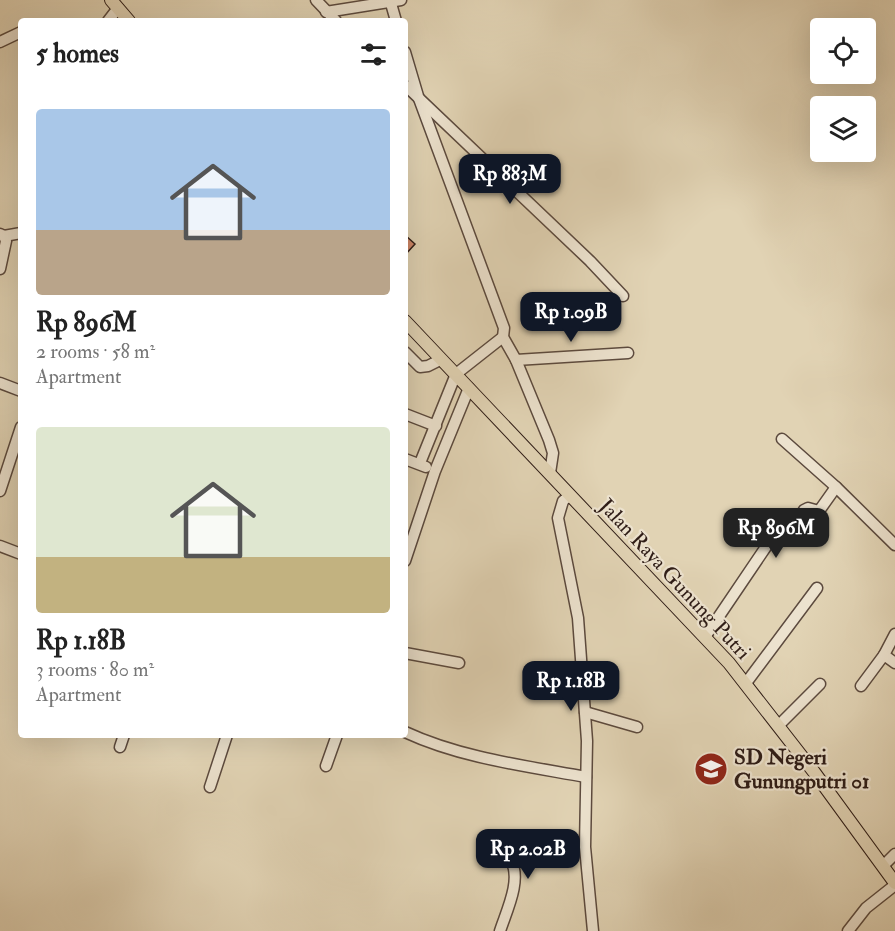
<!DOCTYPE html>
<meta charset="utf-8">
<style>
body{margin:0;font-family:"IM FELL Double Pica",serif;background:#f2f2f2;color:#222;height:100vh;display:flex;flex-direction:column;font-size:22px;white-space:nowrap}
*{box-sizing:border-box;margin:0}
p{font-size:20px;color:#767676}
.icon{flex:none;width:33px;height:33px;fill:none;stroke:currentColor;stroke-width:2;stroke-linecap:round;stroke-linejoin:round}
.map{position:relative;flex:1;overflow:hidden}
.details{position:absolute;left:18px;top:18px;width:390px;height:720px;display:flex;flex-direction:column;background:#fff;border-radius:6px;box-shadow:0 6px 24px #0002}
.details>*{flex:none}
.tools{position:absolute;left:810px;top:18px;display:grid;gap:12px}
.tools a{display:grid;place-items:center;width:66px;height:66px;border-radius:6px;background:#fff;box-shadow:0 6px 24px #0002;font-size:30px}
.price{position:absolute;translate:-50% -51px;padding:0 14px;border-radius:12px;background:#111827;color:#fff;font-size:20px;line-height:39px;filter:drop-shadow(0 2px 3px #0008)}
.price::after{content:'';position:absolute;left:50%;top:36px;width:18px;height:14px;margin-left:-9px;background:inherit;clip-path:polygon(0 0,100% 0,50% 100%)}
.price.on{background:#222;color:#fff}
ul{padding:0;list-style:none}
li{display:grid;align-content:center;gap:12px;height:318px;padding:0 18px}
li span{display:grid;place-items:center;height:186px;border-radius:6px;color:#555}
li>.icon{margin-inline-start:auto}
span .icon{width:108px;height:108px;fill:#fffc;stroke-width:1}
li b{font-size:26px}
h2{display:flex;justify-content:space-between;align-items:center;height:72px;padding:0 18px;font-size:26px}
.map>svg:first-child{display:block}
.building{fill:#cf8668;stroke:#2f1d17;stroke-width:1.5}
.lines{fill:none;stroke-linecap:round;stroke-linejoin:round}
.minor-casing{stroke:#5c4a3e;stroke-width:13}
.major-casing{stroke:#2f1d17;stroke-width:14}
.minor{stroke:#ece2ce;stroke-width:10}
.major{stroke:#e1d3b4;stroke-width:12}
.labels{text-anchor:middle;stroke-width:4.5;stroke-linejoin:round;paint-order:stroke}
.street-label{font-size:21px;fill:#2f1d17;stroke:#ece2ce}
.poi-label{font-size:21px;font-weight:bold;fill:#2f1d17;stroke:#ece2ce;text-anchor:start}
</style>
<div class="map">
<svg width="895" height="931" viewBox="0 0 895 931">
<rect width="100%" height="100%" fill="#e1d3b4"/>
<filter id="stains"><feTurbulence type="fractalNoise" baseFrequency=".00333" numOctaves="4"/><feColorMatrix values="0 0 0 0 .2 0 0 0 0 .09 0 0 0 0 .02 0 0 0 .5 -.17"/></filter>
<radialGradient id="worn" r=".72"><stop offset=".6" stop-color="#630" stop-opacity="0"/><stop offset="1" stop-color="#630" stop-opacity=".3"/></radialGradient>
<!-- building -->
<polygon class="building" points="405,235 415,244 405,255"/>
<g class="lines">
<defs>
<g id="minor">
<polyline points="316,0 336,21"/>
<polyline points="390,0 396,21"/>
<polyline points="326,12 401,0"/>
<polyline points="108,21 118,8"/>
<polyline points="0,42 21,32"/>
<polyline points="405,52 418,96 504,328 503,337 516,360 549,440 553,453 550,473"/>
<polyline points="405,85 590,261 623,296"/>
<polyline points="0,234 4,236 6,241 0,269"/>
<polyline points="4,236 21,233"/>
<polyline points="405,352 420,367 428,366 440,360"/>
<polyline points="516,360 628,353"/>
<polyline points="0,383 21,391"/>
<polyline points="405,414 436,426"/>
<polyline points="782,439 836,487 895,545"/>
<polyline points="405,459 426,467"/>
<polyline points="420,463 456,374 503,337"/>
<polyline points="0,491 21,427"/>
<polyline points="569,496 563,501 558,518 578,618 587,741 585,847 593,931"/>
<polyline points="0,546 21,554"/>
<polyline points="405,561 435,471 469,388"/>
<polyline points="705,637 774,535 777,534 783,538 789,536 804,510 808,508 819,511 836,487"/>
<polyline points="405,653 459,663"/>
<polyline points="884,655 895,634"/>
<polyline points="746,683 817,588"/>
<polyline points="861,686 884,655 895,663"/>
<polyline points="585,712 637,727"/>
<polyline points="779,725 820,684"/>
<path d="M405,732C461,758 526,766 586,777"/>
<polyline points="120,747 124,735"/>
<polyline points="326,766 337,735"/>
<polyline points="210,787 227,735"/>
<path d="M494,838C500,845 507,853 511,861C522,880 506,912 500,931"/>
<polyline points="883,866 895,854"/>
<polyline points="848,931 866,908 895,885"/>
</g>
<g id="major">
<polyline points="111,0 129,21"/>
<polyline points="405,321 729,663 814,772 895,883"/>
</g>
</defs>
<!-- minor casing -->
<use href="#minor" class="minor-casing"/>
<!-- major casing -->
<use href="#major" class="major-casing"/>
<!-- minor -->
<use href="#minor" class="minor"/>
<!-- major -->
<use href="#major" class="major"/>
</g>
<!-- icons -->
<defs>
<symbol id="school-disc" viewBox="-11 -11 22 22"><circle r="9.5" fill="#8f2418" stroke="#ece2ce"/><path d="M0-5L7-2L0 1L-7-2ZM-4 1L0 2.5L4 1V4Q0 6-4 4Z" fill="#fff"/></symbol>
</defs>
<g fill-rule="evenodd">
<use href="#school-disc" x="692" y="750" width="38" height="38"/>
</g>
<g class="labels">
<!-- street labels -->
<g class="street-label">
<text transform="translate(675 579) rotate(47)" y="7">Jalan Raya Gunung Putri</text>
</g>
<!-- poi labels -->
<g class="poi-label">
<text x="734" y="764">SD Negeri<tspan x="734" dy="24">Gunungputri 01</tspan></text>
</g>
</g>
<rect width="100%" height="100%" filter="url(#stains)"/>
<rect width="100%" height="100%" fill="url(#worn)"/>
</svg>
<div class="tools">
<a><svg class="icon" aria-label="locate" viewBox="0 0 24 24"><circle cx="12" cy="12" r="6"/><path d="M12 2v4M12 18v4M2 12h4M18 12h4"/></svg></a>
<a><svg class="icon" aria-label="layers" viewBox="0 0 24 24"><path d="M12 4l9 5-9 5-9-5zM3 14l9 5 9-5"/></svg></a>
</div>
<b class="price" style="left:510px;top:205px">Rp 883M</b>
<b class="price" style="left:571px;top:343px">Rp 1.09B</b>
<b class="price on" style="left:776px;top:559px">Rp 896M</b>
<b class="price" style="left:571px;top:712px">Rp 1.18B</b>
<b class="price" style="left:528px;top:880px">Rp 2.02B</b>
<section class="details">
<h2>5 homes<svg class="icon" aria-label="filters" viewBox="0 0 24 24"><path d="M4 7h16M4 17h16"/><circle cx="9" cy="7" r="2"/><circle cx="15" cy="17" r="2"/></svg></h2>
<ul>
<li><span style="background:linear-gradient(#a9c7e8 65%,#b9a48a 0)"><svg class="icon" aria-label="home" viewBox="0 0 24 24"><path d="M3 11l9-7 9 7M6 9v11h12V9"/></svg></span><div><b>Rp 896M</b><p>2 rooms · 58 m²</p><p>Apartment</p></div></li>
<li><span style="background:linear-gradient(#dfe7d0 70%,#c2b280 0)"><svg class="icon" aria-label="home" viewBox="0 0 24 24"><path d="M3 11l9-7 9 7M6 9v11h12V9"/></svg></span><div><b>Rp 1.18B</b><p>3 rooms · 80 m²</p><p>Apartment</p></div></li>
</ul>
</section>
</div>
